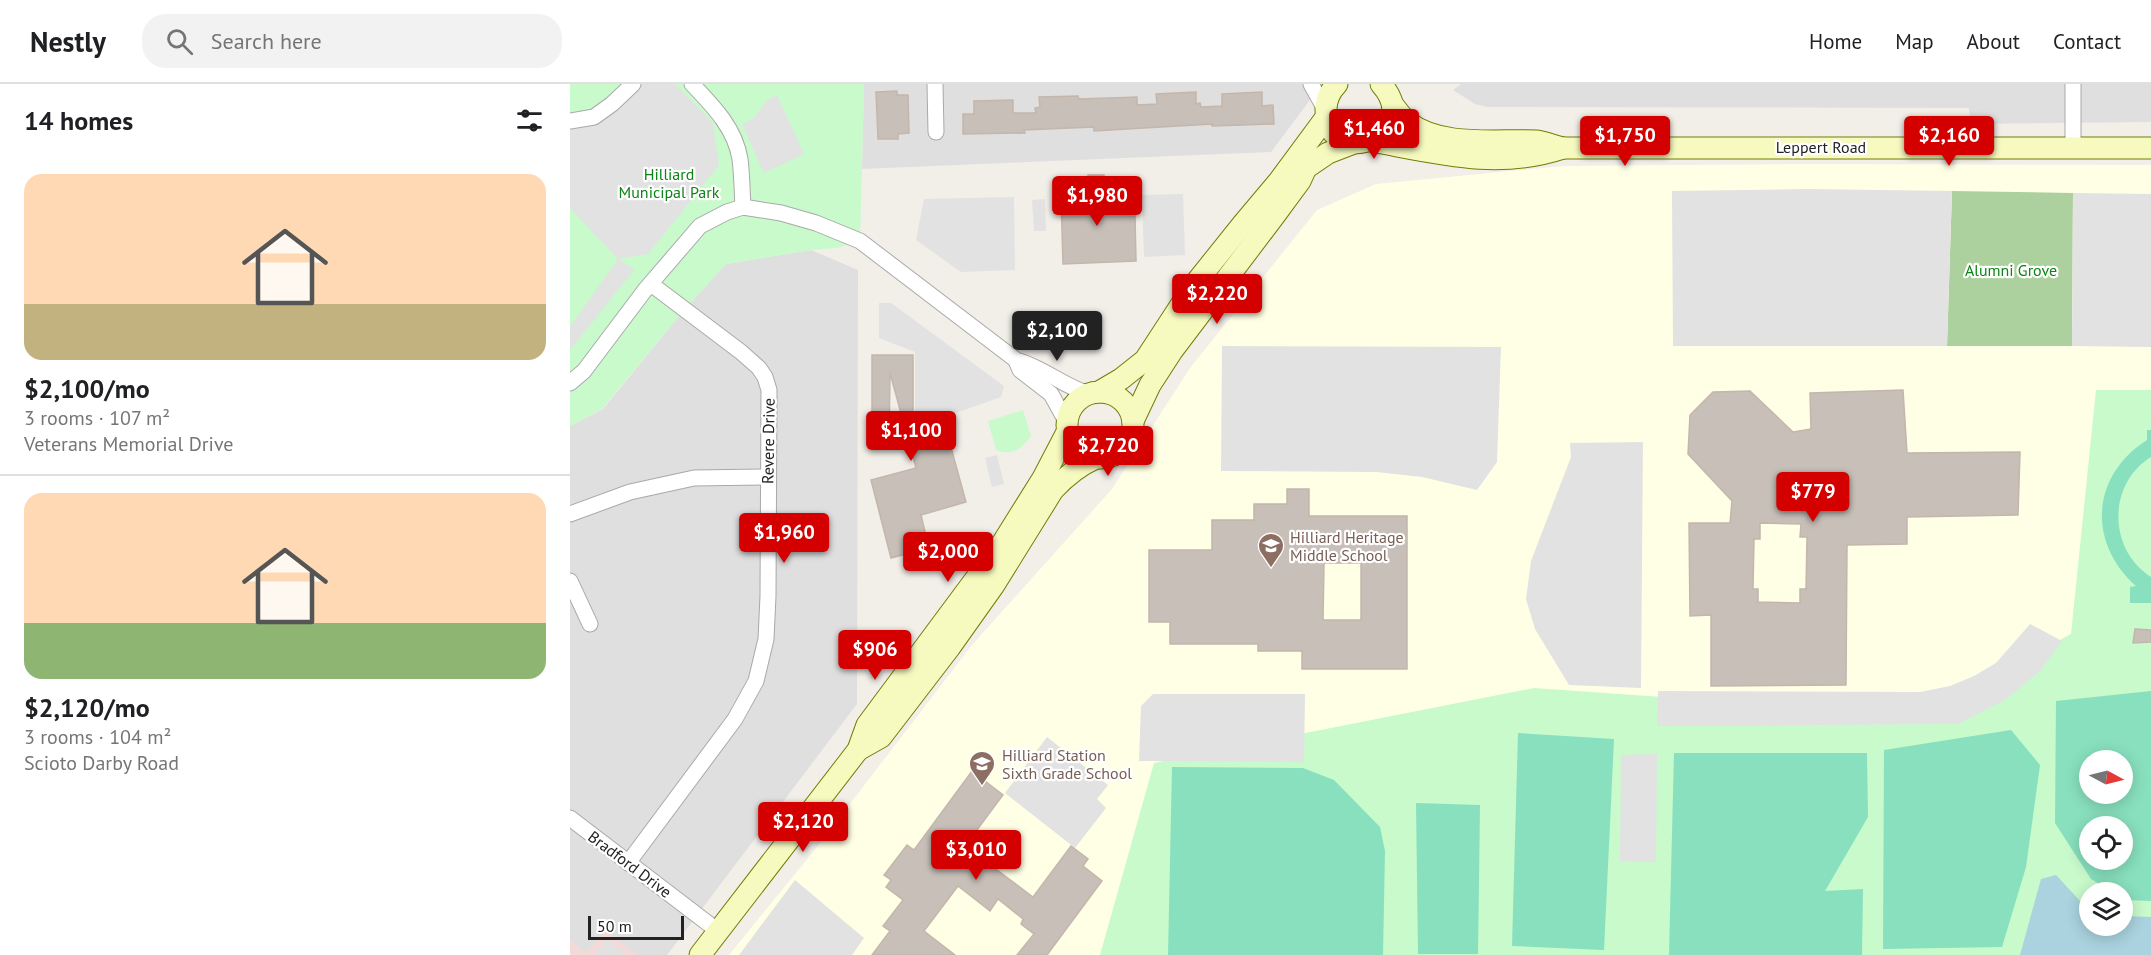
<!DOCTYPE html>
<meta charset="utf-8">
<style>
body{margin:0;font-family:"PT Sans",sans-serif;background:#f2f2f2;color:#202124;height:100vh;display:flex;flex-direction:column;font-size:22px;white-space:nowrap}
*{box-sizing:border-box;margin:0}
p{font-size:20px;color:#757577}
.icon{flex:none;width:33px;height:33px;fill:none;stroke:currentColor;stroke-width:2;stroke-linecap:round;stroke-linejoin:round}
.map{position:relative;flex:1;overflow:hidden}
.sheet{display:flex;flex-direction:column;background:#fff;width:570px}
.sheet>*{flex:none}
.needle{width:39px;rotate:97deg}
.controls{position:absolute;left:1509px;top:666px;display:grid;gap:12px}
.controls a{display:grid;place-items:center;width:54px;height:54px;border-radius:50%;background:#fff;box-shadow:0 3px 15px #0003;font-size:30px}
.scale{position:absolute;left:18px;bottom:15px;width:96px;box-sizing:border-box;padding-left:6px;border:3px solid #222;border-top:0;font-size:16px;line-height:21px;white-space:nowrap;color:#222;-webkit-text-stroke:4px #fff;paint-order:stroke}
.price{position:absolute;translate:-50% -51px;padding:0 14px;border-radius:6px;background:#d40000;color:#fff;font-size:20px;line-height:39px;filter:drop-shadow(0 2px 3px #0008)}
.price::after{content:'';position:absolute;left:50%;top:36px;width:18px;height:14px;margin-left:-9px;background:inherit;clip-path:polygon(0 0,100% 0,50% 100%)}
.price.selected{background:#222;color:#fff}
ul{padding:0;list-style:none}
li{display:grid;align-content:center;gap:12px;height:318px;padding:0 24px}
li+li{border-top:2px solid #e0e0e0}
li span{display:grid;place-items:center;height:186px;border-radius:18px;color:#555}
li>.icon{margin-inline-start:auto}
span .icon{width:108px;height:108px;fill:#fffc;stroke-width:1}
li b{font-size:26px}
h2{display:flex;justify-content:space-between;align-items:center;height:72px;padding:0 24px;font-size:26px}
header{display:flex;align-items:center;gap:36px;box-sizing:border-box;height:84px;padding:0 30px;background:#fff;border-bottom:2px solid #e0e0e0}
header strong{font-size:28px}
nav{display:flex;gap:33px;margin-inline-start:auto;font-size:21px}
.search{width:420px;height:54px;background:#f2f2f2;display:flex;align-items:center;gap:15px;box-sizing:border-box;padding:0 21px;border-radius:24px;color:#757577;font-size:22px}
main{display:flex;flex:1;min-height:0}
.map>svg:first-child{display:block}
.residential{fill:#e0dfdf}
.commercial{fill:#f2dad9}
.education{fill:#ffffe5;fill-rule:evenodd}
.forest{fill:#add19e}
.park{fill:#c8facc;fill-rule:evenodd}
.pitch{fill:#88e0be;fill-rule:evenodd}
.parking{fill:#e2e2e2}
.water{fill:#aad3df}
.building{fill:#c7bfb8;stroke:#c4b6ab;stroke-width:1.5;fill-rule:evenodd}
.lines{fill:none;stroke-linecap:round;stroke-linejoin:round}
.street-casing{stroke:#a9a9a9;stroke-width:17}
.secondary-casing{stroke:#707d05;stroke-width:23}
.street{stroke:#fff;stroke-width:15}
.secondary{stroke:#f7fabf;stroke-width:21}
.labels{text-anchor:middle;stroke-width:4.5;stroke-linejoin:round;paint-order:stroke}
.street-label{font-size:16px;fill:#222;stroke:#fff}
.park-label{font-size:16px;fill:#0c8416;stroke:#fff}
.education-label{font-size:16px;fill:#785e54;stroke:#fff;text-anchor:start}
</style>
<header>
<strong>Nestly</strong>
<div class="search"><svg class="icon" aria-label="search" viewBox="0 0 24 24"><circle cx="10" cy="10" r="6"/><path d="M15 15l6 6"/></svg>Search here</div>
<nav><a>Home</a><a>Map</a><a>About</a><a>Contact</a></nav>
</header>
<main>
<section class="sheet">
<h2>14 homes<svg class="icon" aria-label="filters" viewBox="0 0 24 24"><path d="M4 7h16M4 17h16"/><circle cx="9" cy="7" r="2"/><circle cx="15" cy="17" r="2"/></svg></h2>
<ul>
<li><span style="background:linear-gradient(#ffd9b3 70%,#c2b280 0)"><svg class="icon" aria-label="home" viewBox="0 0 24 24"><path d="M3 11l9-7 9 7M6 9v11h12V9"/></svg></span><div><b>$2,100/mo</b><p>3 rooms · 107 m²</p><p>Veterans Memorial Drive</p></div></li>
<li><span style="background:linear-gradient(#ffd9b3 70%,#8fb573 0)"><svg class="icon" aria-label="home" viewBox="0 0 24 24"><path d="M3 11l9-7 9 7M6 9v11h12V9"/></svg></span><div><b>$2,120/mo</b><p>3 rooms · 104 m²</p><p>Scioto Darby Road</p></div></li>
</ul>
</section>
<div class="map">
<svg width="1581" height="871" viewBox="0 0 1581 871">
<rect width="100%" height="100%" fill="#f2efe9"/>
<!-- residential -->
<g class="residential">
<polygon points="294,0 752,0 701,68 292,85"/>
<polygon points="891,0 1581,0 1581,38 1400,40 1399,24 917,23 905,20 883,6"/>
<polygon points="241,166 288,186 287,620 97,871 68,871 35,847 16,869 0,856 0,342 33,325 114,226 156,180"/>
</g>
<!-- commercial -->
<polygon class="commercial" points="35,846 68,871 0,871 0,856 16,869"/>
<!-- education -->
<path class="education" d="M1238,80L1581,81V871H159L243,768L402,561L542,405L620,284L747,126L806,100L993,82ZM1520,676H1552V710H1520ZM1520,742H1552V776H1520ZM1520,808H1552V842H1520Z"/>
<!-- forest -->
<polygon class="forest" points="1382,107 1503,109 1502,262 1377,262"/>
<!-- park -->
<g class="park">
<polygon points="0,0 294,0 290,157 267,164 241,166 156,180 114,226 32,325 0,342"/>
<path d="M1526,306H1581V871H530L584,679L964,604L1348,631L1501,550ZM1520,676H1552V710H1520ZM1520,742H1552V776H1520ZM1520,808H1552V842H1520Z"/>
<path d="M453,326L461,352C452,365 442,372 426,366L418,337Z"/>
</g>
<!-- pitch -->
<g class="pitch">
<path d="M1577,346H1581V373C1537,400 1538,466 1581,493V519H1560V503L1566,502C1517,458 1521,392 1577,356Z"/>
<path d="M1581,607V817L1556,816L1553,814L1552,808H1543L1521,795L1485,739L1486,617ZM1520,676H1552V710H1520ZM1520,742H1552V776H1520Z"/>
<polygon points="1441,646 1470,681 1456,783 1432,863 1313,865 1314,666"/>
<polygon points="948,649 1044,655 1034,866 942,862"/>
<polygon points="1104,669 1297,669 1298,733 1255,807 1293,805 1292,871 1099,871"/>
<polygon points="602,683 733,684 764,696 810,743 815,767 813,871 598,871"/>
<polygon points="846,719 910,721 908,870 848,870"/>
</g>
<!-- parking -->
<g class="parking">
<polygon points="63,0 105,0 143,39 149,81 78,170 49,175 64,186 0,266 0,243 48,175 0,124 0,37 25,33"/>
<polygon points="207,11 234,70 194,89 172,40 184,34 196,17"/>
<polygon points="1238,105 1382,107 1377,262 1103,262 1102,107"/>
<polygon points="1503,109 1581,110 1581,263 1502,262"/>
<polygon points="613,110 615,171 574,173 572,111"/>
<polygon points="444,113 445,186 391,188 346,156 354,115"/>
<polygon points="475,115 476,147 464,147 462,116"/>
<polygon points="309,219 321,219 434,302 431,313 363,337 345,336 345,268 309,254"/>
<polygon points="652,262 931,263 927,378 907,406 852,393 806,388 651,387"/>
<polygon points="1073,358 1071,604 999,601 965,545 956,515 961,477 1001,373 1000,359"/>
<polygon points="427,371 434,400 422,403 415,374"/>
<polygon points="1460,540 1492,557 1469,588 1435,616 1388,640 1087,642 1088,607 1350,608 1380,602 1404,592 1426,579"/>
<polygon points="583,610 735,610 734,678 569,677 571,622"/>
<polygon points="477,653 538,701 527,715 536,724 505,764 435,709"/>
<polygon points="1087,670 1086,778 1050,777 1051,671"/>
<polygon points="225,796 294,854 282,871 169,871"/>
<polygon points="37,855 56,871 25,871"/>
</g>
<!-- water -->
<polygon class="water" points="1486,791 1511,818 1519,822 1520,842 1552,842 1553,832 1581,833 1581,871 1450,871 1471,795"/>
<!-- building -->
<g class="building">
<polygon points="327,7 327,11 338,11 339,49 328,50 328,55 308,55 306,8"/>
<polygon points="626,8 626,20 630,19 631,23 652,22 652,10 692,8 692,22 703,21 704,40 642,42 642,40 524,47 524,43 454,46 455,49 393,50 393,30 404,30 404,17 443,16 443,29 466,29 465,24 470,23 469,13 508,12 509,15 567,13 567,21 587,20 586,10"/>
<polygon points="518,91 534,91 534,110 555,110 556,132 565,132 566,177 493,180 491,110 519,109"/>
<polygon points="302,271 343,271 343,347 374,338 396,418 351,431 359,464 321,474 301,396 346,384 320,289 319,356 302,356"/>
<path d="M1333,306L1337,369L1450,368L1448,431L1337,433V460L1277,461L1276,601L1141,602V531L1120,532L1119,439H1160L1162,417L1118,370L1120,331L1143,308L1180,307L1223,348L1241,345L1240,309ZM1190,439L1231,440L1230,453H1237L1236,505H1230V519L1188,518V505H1183L1184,455H1190Z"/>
<path d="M717,405H739V432H837V585H732V567H688V560H600V538H579V466H642V436H684V420H717ZM754,479H791V536H753Z"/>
<polygon points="1565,545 1581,546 1581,558 1563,559"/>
<polygon points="402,687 433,711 395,762 463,813 501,762 518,775 513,782 532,797 477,871 447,871 464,850 451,840 453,835 428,815 420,827 388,802 354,847 385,871 302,871 320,847 313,842 333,816 316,803 321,796 314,791 337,761 344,766"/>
</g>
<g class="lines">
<defs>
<g id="street">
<path d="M122,0C143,22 165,44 170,75C172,91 172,107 173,123"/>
<polyline points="365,0 366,48"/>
<polyline points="741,0 756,27"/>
<polyline points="0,37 24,33 42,20 63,0"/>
<polyline points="1503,64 1503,0"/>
<polyline points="447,279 450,286 481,310 496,337"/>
<path d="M0,299L14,287L75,206L130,142L157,128L173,123L211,129L246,139L290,157L446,276C472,283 493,302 519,310"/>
<polyline points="0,430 60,408 124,394 198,393"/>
<polyline points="0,497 20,540"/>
<polyline points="0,734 148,847"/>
<polyline points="58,779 165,635 186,597 196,555 198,512 199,306 195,293 189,284 171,268 81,200"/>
</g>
<g id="secondary">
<path d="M767,0C758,9 754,20 757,34C767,85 854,48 811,0"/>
<path d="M823,21C828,27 832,34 838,38C871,64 927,55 966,57C975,58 984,62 993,64H1581"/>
<path d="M801,57C867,69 927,86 993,64"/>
<circle cx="530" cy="341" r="33"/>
<polyline points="529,308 551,295 575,276 624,201 672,141 709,97 757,32"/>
<polyline points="563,337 580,301 602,267 705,131 730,97 736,84 758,69 784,59"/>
<path d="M288,666L311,653L380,563L424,501L483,406C496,392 508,382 526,374"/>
<polyline points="130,871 288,666 297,641 433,458 473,394 497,348"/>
</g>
</defs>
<!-- street casing -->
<use href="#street" class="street-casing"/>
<!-- secondary casing -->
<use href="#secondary" class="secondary-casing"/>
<!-- street -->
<use href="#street" class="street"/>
<!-- secondary -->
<use href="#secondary" class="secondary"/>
</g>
<!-- icons -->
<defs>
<symbol id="school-pin" viewBox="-11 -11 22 30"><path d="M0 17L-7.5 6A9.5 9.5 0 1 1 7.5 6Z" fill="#8d6e63" stroke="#fff"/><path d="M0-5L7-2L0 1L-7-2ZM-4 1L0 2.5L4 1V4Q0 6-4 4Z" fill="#fff"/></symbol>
</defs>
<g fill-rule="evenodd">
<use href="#school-pin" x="686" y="447" width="30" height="40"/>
<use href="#school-pin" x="397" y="665" width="30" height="40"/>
</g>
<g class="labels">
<!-- street labels -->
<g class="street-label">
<text x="1251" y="69">Leppert Road</text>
<text transform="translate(198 357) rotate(-89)" y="6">Revere Drive</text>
<text transform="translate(60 780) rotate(37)" y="6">Bradford Drive</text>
</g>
<!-- park labels -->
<g class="park-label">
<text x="99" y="96">Hilliard<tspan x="99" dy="18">Municipal Park</tspan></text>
<text x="1441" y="192">Alumni Grove</text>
</g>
<!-- education labels -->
<g class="education-label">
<text x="720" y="459">Hilliard Heritage<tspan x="720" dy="18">Middle School</tspan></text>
<text x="432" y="677">Hilliard Station<tspan x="432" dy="18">Sixth Grade School</tspan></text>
</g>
</g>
</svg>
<div class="controls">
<a><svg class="needle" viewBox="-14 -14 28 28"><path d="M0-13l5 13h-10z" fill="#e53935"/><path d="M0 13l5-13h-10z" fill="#757577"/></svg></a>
<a><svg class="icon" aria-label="locate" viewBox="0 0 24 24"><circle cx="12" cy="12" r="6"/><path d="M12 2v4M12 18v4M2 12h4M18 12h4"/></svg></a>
<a><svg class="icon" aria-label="layers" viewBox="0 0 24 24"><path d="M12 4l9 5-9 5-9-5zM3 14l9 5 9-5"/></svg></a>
</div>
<div class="scale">50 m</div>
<b class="price" style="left:804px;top:76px">$1,460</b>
<b class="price" style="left:1055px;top:83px">$1,750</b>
<b class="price" style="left:1379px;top:83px">$2,160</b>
<b class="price" style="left:527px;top:143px">$1,980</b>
<b class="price" style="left:647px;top:241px">$2,220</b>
<b class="price selected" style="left:487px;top:278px">$2,100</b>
<b class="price" style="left:341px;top:378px">$1,100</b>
<b class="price" style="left:538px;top:393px">$2,720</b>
<b class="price" style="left:1243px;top:439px">$779</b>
<b class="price" style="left:214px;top:480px">$1,960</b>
<b class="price" style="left:378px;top:499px">$2,000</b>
<b class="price" style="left:305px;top:597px">$906</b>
<b class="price" style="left:233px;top:769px">$2,120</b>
<b class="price" style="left:406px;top:797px">$3,010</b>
</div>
</main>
